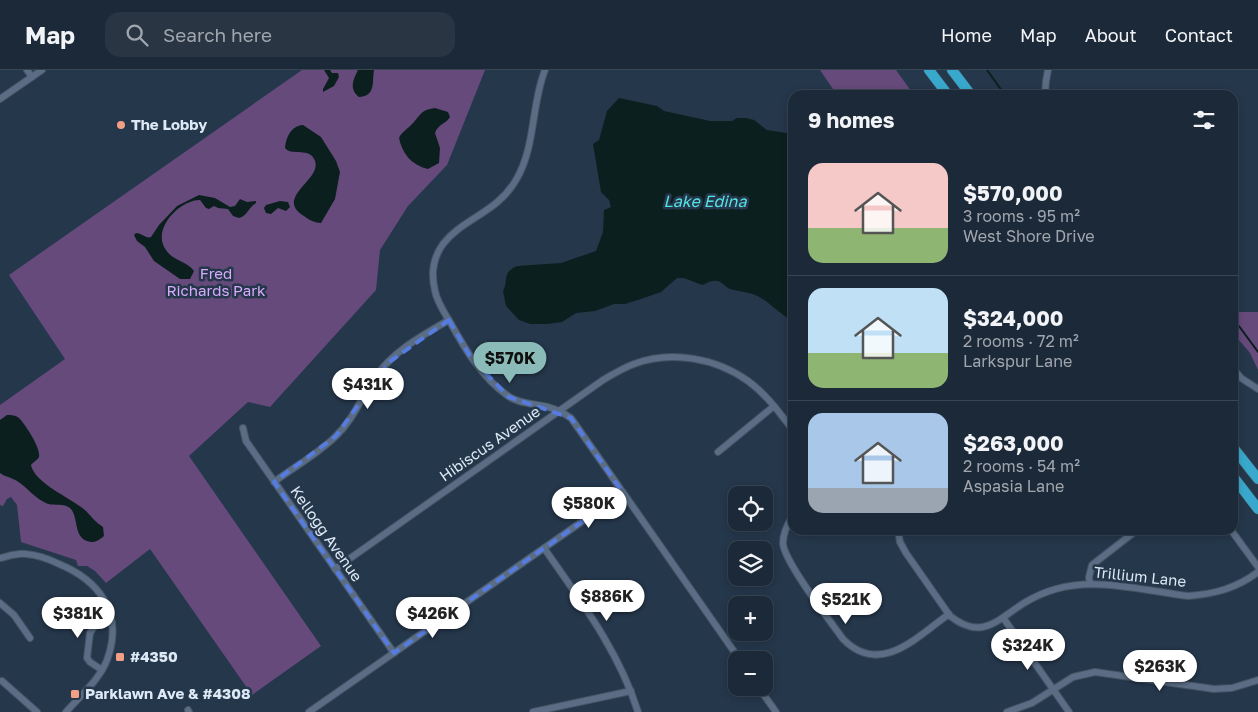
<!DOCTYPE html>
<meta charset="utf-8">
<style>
body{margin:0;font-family:"Golos Text",sans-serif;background:#293543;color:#f1f3f6;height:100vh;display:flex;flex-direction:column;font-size:19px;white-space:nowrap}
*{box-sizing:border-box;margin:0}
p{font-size:16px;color:#a0a6ae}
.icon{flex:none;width:28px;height:28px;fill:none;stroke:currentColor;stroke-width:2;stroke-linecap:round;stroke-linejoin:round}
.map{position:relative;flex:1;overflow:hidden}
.sheet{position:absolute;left:788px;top:20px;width:450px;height:445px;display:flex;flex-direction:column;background:#1c2938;border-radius:15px;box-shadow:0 2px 8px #0003,0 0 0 1px #3a4553}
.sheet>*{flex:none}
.buttons{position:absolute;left:728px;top:416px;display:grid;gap:10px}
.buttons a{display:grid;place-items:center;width:45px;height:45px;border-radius:10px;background:#1c2938;box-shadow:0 2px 8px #0003,0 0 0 1px #3a4553;font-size:25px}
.price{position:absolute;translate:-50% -42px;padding:0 11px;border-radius:18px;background:#fff;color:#222;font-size:16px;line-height:32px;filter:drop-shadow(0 1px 2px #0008)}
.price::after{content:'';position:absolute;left:50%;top:30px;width:15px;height:11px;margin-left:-8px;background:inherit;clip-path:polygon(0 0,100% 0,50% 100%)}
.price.current{background:#8bbbb9;color:#111}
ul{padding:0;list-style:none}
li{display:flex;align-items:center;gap:15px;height:125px;padding:0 20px}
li+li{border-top:1px solid #3a4553}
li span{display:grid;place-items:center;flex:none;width:140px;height:100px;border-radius:15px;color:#555}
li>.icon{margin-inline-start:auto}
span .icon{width:60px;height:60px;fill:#fffc;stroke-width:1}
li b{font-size:21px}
h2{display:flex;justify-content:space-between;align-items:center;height:60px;padding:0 20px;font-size:21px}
header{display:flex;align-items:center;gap:30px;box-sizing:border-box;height:70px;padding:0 25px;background:#1c2938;border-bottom:1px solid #3a4553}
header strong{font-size:24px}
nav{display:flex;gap:28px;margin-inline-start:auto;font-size:18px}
.search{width:350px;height:45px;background:#293543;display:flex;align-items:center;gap:12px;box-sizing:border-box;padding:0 18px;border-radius:15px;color:#a0a6ae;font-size:19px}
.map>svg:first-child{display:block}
.green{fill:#664a7b}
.water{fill:#0c1f1f}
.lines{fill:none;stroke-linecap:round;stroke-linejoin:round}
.stream{stroke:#0c1f1f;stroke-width:2}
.minor-casing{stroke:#435364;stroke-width:8}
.highway-casing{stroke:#435364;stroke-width:11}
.minor{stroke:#5a6d84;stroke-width:6}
.highway{stroke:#38a9cd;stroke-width:10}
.marked{fill:none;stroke:#577ce1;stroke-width:4;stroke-dasharray:10 6;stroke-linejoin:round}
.poi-dot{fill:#f49e86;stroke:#25374b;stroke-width:2}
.labels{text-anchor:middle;stroke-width:5;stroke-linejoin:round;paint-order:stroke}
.poi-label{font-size:15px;font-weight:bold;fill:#dee9f6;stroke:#25374b;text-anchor:start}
.park-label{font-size:15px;fill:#d9aafb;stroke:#25374b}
.street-label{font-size:15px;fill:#dee9f6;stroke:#25374b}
.water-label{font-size:16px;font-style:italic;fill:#54e3e3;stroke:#25374b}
</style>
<header>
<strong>Map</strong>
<div class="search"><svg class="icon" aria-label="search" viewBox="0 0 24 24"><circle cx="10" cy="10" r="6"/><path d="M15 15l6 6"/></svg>Search here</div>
<nav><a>Home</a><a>Map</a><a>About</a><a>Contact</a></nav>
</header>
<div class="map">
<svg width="1258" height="642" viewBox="0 0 1258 642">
<rect width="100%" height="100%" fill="#25374b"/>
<!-- green -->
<g class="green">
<polygon points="302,0 485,0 447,95 408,136 380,180 376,220 270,337 248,332 189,386 321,576 252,625 150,479 106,513 95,501 87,496 78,496 76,490 21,472 17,435 11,427 7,429 3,436 0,435 0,335 65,289 9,205"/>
<polygon points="820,0 896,0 914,25 837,25"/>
<polygon points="1238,242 1258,242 1258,300 1250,283 1233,263 1233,244"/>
</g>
<!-- water -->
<g class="water">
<polygon points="324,0 330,0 332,3 338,3 339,7 334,16 323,22 323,19 329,8"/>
<path d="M358,0H374C372,12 376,26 359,27C349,19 353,10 358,0Z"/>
<path d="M619,28L657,36L664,41L710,51H732L737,48H746L754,50L767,60L792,64V250C783,247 770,233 761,228C752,222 740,222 730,219C725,217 721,209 713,211C709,211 706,214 702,215L684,208H677L661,222L641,229L625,234H614L595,241L576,243L562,252L547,254H530L519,250L506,236L503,221C509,210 501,203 517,196L561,193L596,181L603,162L604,140L611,137L609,130L601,122L593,74L599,70L607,41Z"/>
<path d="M435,38L448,42L450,47C446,54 438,54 435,63L440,78L439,93L428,99C411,95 402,83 399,68C401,63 406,60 410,56C421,46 419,40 435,38Z"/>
<path d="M303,55L321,67L336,91L340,102L335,129L321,153C315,153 309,150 304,146C274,127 322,110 315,91C310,76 292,87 285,78C286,67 291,56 303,55Z"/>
<path d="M199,125L215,128L230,137L235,136L240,129L247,132L256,131V133C249,137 247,146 239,148L233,146L228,139L218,138L214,136L209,139L206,138L200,130C179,130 151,160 166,180C173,191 187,191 194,201L190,209H180L154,191L145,177L137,171L134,165L136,163C142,163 146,169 151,167L159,155L177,136Z"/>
<polygon points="280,131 288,132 290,137 286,141 278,138 271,144 266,143 264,138 266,135"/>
<path d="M7,345C12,345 15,345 19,348C25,354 41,378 39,387C38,390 33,392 31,395C35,414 72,428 86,441C92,447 95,452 103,457L104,466C99,470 94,474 87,471C73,466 79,447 70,438C63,433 56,436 48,434C35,429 28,418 17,411C11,407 5,407 0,403V350Z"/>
</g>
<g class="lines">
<!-- stream -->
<g class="stream">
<polyline points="987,0 1005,25"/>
<polyline points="1232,251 1236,252 1258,282"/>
</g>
<defs>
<g id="minor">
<polyline points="27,0 32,7"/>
<path d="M545,0C531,35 536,76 516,110C497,143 463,148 443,174C433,188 431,205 435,221C437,232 444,242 450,252C465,279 481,307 508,326C521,335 536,333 551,338C558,340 565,344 571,348L740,590"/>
<polyline points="1045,25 1046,11 1048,0"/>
<polyline points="0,29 42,0"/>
<polyline points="1232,297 1241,308 1258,319"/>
<polyline points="243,358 246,371 394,583"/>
<polyline points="718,382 774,336"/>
<path d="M274,412C294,397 318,384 336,366C353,350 361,328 374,309C392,282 421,266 449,250"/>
<path d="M792,447C787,455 783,463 783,473C783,490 830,551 843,569C880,607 917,567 949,544"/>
<path d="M898,460L900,472L906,483L950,546C982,571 997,550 1024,533C1034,527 1045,522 1056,519C1097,507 1146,521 1188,526C1215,524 1237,518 1258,502"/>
<polyline points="1231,460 1258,497"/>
<path d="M544,478C580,530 619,581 638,642"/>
<path d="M0,488C9,486 17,483 26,484C38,485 49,489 59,494C98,510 122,541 109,584C103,607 81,625 66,642"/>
<path d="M335,499L603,310C613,304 623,298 634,294C671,280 716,288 748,311C766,324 779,342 792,359"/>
<polyline points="1090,514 1089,507 1092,495 1137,460"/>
<polyline points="0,533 14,545 30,568"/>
<polyline points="1004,549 1069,642"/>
<polyline points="102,600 90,592 87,588 90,563 96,554 111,551"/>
<polyline points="2,611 37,642"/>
<polyline points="759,618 776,642"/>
<polyline points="188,640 189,642"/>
<polyline points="309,642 623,423"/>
<polyline points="533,642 631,621"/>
<polyline points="1007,642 1032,633 1073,607 1095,602 1214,619 1232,618 1258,610"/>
</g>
<g id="highway">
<polyline points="929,0 948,25"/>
<polyline points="952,0 971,25"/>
<polyline points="1232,376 1258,409"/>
<polyline points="1232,405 1258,439"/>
</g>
</defs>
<!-- minor casing -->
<use href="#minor" class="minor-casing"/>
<!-- highway casing -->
<use href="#highway" class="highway-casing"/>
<!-- minor -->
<use href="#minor" class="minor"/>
<!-- highway -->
<use href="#highway" class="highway"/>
</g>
<!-- marked area -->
<path class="marked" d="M449,250L471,288L509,327L571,348L623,423L394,583L274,412L336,366L389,292Z"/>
<!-- markers -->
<g class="poi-dot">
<circle cx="121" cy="55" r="5"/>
<rect x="115" y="582" width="10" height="10" rx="2.5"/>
<rect x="70" y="619" width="10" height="10" rx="2.5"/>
</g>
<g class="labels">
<!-- poi labels -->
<g class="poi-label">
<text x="131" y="60">The Lobby</text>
<text x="130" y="592">#4350</text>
<text x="85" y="629">Parklawn Ave &amp; #4308</text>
</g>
<!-- park labels -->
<g class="park-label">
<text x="216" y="209">Fred<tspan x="216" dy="17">Richards Park</tspan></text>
</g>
<!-- street labels -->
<g class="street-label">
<text transform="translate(490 374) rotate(-35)" y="5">Hibiscus Avenue</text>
<text transform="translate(326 464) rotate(55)" y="5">Kellogg Avenue</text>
<text transform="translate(1140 507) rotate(6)" y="5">Trillium Lane</text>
</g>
<!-- water labels -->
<g class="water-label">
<text x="705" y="137">Lake Edina</text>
</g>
</g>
</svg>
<div class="buttons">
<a><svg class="icon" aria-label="locate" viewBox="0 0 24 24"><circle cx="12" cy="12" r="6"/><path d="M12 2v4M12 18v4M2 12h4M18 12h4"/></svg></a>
<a><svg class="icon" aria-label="layers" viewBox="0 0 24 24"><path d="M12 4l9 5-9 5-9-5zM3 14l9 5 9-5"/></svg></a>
<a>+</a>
<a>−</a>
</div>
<b class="price current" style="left:510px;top:314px">$570K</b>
<b class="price" style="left:368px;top:340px">$431K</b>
<b class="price" style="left:589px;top:459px">$580K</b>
<b class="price" style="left:607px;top:552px">$886K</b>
<b class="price" style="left:846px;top:555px">$521K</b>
<b class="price" style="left:78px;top:569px">$381K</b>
<b class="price" style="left:433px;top:569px">$426K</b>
<b class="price" style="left:1028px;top:601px">$324K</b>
<b class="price" style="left:1160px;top:622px">$263K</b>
<section class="sheet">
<h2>9 homes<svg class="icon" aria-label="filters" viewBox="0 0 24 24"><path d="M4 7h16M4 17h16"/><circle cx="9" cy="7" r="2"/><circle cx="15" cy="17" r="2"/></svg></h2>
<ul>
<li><span style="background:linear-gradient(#f6c9c9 65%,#8fb573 0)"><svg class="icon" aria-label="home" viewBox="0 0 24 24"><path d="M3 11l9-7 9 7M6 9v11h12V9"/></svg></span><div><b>$570,000</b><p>3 rooms · 95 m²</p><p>West Shore Drive</p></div></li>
<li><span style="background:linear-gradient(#bfe0f5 65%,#8fb573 0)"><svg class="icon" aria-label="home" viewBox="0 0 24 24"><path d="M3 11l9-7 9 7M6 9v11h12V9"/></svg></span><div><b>$324,000</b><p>2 rooms · 72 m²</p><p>Larkspur Lane</p></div></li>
<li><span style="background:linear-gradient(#a9c7e8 75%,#9aa5b1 0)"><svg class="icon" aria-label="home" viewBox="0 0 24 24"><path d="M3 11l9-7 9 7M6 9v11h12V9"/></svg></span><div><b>$263,000</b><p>2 rooms · 54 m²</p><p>Aspasia Lane</p></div></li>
</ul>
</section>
</div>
